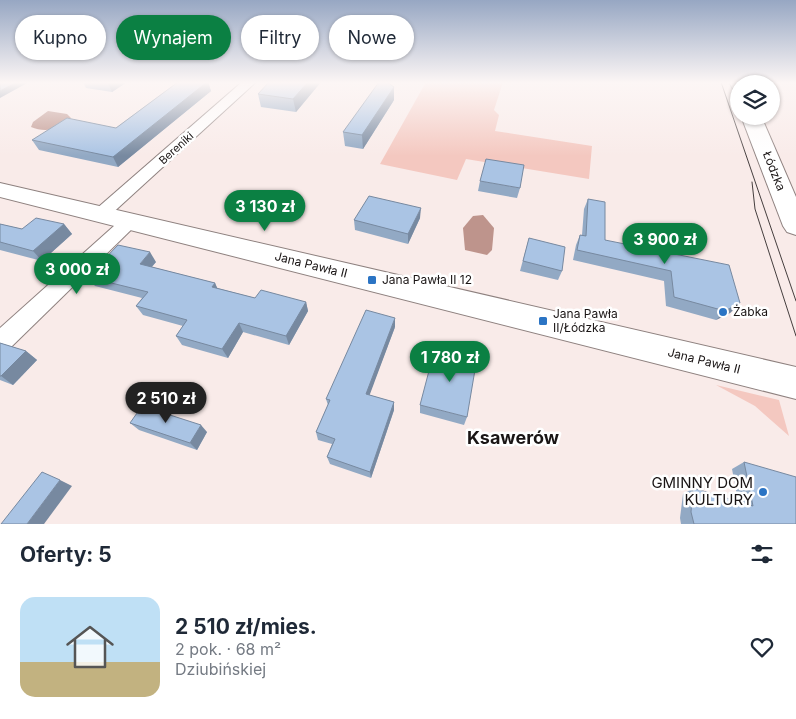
<!DOCTYPE html>
<html lang="pl">
<meta charset="utf-8">
<style>
body{margin:0;font-family:Inter,sans-serif;background:#f2f2f3;color:#1f2937;height:100vh;display:flex;flex-direction:column;font-size:19px;white-space:nowrap}
*{box-sizing:border-box;margin:0}
p{font-size:16px;color:#747a83}
.icon{flex:none;width:28px;height:28px;fill:none;stroke:currentColor;stroke-width:2;stroke-linecap:round;stroke-linejoin:round}
.map{position:relative;height:524px;overflow:hidden}
.panel{display:flex;flex-direction:column;background:#fff;flex:1}
.panel>*{flex:none}
.banner{position:absolute;left:15px;top:15px;width:500px;height:45px;display:flex;gap:10px}
.fabs{position:absolute;left:730px;top:75px;display:grid;gap:10px}
.fabs a{display:grid;place-items:center;width:50px;height:50px;border-radius:50%;background:#fff;box-shadow:0 1px 4px #0004;font-size:25px}
.price{position:absolute;translate:-50% -42px;padding:0 11px;border-radius:18px;background:#0b8043;color:#fff;font-size:16px;line-height:32px;filter:drop-shadow(0 1px 2px #0008)}
.price::after{content:'';position:absolute;left:50%;top:30px;width:15px;height:11px;margin-left:-8px;background:inherit;clip-path:polygon(0 0,100% 0,50% 100%)}
.price.active{background:#222;color:#fff}
ul{padding:0;list-style:none}
li{display:flex;align-items:center;gap:15px;height:125px;padding:0 20px}
li span{display:grid;place-items:center;flex:none;width:140px;height:100px;border-radius:15px;color:#555}
li>.icon{margin-inline-start:auto}
span .icon{width:60px;height:60px;fill:#fffc;stroke-width:1}
li b{font-size:21px}
h2{display:flex;justify-content:space-between;align-items:center;height:60px;padding:0 20px;font-size:21px}
.tag{padding:0 18px;border-radius:22px;background:#fff;box-shadow:0 1px 4px #0004;font-size:18px;line-height:45px}
.tag.active{background:#0b8043;color:#fff}
.map>svg:first-child{display:block}
.green{fill:#f4c8c0}
.water{fill:#be948c}
.lines{fill:none;stroke-linecap:round;stroke-linejoin:round}
.street-casing{stroke:#8e817f;stroke-width:2}
.secondary-casing{stroke:#8e817f;stroke-width:2}
.street{fill:#fff;fill-rule:evenodd}
.secondary{fill:#fff;fill-rule:evenodd}
.tram{stroke:#453e3e;stroke-width:1}
.wall{fill:#92a9c4}
.shaded-wall{fill:#7789a0}
.building{fill:#aac4e4;stroke:#7789a0}
.poi-dot{fill:#2b74c4;stroke:#fff;stroke-width:2}
.labels{text-anchor:middle;stroke-width:5;stroke-linejoin:round;paint-order:stroke}
.far-street-label{font-size:11px;fill:#1a1515;stroke:#fff}
.street-label{font-size:12px;fill:#1a1515;stroke:#fff}
.poi-label{font-size:12px;fill:#1a1515;stroke:#fff;text-anchor:start}
.near-poi-label{font-size:15px;fill:#1a1515;stroke:#fff;text-anchor:end}
.near-quarter-label{font-size:18px;font-weight:bold;fill:#1a1515;stroke:#fff}
</style>
<div class="map">
<svg width="796" height="524" viewBox="0 0 796 524">
<rect width="100%" height="100%" fill="#f9ebe9"/>
<!-- green -->
<g class="green">
<polygon points="426,82 503,82 494,110 499,115 495,131 592,146 589,179 466,159 457,180 380,164"/>
<polygon points="716,385 779,400 789,436 755,406"/>
</g>
<!-- water -->
<g class="water">
<path d="M48,111L67,114L71,118C60,130 45,133 31,127L33,122Z"/>
<polygon points="483,215 494,228 492,250 487,255 465,250 463,228 473,216"/>
</g>
<g class="lines">
<defs>
<g id="street">
<polygon points="242,82 256,82 107,218 101,220 95,218 92,214 95,210"/>
<polygon points="130,215 136,217 139,221 136,225 8,350 0,353 0,328 124,217"/>
</g>
<g id="secondary">
<polygon points="729,82 747,82 747,84 739,84 739,90 733,89"/>
<polygon points="741,116 761,116 796,197 796,235 787,232 783,226"/>
<polygon points="0,183 796,367 796,399 0,197"/>
</g>
</defs>
<!-- street casing -->
<use href="#street" class="street-casing"/>
<!-- secondary casing -->
<use href="#secondary" class="secondary-casing"/>
<!-- street -->
<use href="#street" class="street"/>
<!-- secondary -->
<use href="#secondary" class="secondary"/>
<!-- tram -->
<g class="tram">
<polyline points="721,82 796,301"/>
<polyline points="752,182 755,209 796,336"/>
</g>
</g>
<!-- wall -->
<g class="wall">
<polygon points="83,82 127,82 112,92 86,88"/>
<polygon points="178,82 208,82 211,91 118,167 39,150 32,140 116,128"/>
<polygon points="321,82 296,112 261,107 258,94"/>
<polygon points="394,100 363,149 345,146 343,132"/>
<polygon points="480,181 520,188 517,198 478,191"/>
<polygon points="588,199 605,240 740,303 730,313 716,320 666,306 664,281 573,260 576,245 580,235 582,235 584,209"/>
<polygon points="420,218 408,244 355,230 354,220"/>
<polygon points="0,224 22,229 64,224 72,234 42,261 0,250"/>
<polygon points="529,238 562,271 558,280 520,271"/>
<polygon points="156,262 152,267 215,283 217,288 255,298 306,302 308,311 289,345 243,332 228,358 182,345 176,336 183,326 143,315 136,306 142,298 95,286 87,277"/>
<polygon points="395,327 369,395 394,402 394,410 371,478 330,464 327,457 332,444 318,440 316,432 328,405 326,399"/>
<polygon points="0,343 26,351 37,360 13,385 0,380"/>
<polygon points="420,405 467,417 464,425 420,413"/>
<polygon points="130,423 207,432 197,450 139,430"/>
<polygon points="744,462 796,524 681,524 680,518 683,494 693,488 738,501 732,469"/>
</g>
<!-- shaded-wall -->
<g class="shaded-wall">
<polygon points="17,82 29,82 0,98 0,91"/>
<polygon points="109,82 127,82 112,92 108,83"/>
<polygon points="207,82 208,82 211,91 118,167 113,157"/>
<polygon points="308,82 321,82 296,112 293,99"/>
<polygon points="394,87 394,100 363,149 362,135"/>
<polygon points="421,208 420,218 408,244 408,234"/>
<polygon points="64,224 72,234 42,261 33,251"/>
<polygon points="150,252 156,262 146,273 140,264"/>
<polygon points="215,283 219,292 212,287"/>
<polygon points="306,302 308,311 289,345 286,336"/>
<polygon points="740,303 730,313 716,320 725,311"/>
<polygon points="395,318 395,327 367,402 366,394"/>
<polygon points="239,323 243,332 228,358 222,349"/>
<polygon points="26,351 37,360 13,385 1,376"/>
<polygon points="394,402 394,410 371,478 370,472"/>
<polygon points="201,425 207,432 197,450 190,443"/>
<polygon points="60,480 72,486 44,524 27,524"/>
</g>
<!-- building -->
<g class="building">
<polygon points="0,82 17,82 0,91"/>
<polygon points="178,82 207,82 113,157 32,140 67,118 116,128"/>
<polygon points="269,82 308,82 293,99 258,94"/>
<polygon points="379,82 387,82 394,87 362,135 343,132"/>
<polygon points="486,159 524,165 520,188 480,181"/>
<polygon points="369,196 421,208 408,234 354,220"/>
<polygon points="588,199 605,202 605,240 729,265 740,303 725,311 674,297 671,271 577,250 580,235 586,236"/>
<polygon points="36,218 64,224 33,251 0,242 0,224 22,229"/>
<polygon points="529,238 565,247 562,271 523,261"/>
<polygon points="118,245 150,252 140,264 215,283 212,287 255,298 261,290 306,302 286,336 239,323 222,349 176,336 187,320 136,306 148,292 87,277"/>
<polygon points="366,310 395,318 366,394 394,402 370,472 327,457 335,439 316,432 330,400 326,399"/>
<polygon points="0,343 26,351 1,376 0,376"/>
<polygon points="435,348 477,358 467,417 420,405"/>
<polygon points="142,406 201,425 190,443 130,423"/>
<polygon points="744,462 796,477 796,524 694,524 691,512 693,488 753,506"/>
<polygon points="42,472 60,480 27,524 1,524"/>
</g>
<!-- sky -->
<linearGradient id="sky" x2="0" y2="1"><stop stop-color="#97a7c3"/><stop offset="0.53" stop-color="#fcf6f5"/><stop offset="1" stop-color="#fcf6f5" stop-opacity="0"/></linearGradient>
<rect width="796" height="156" fill="url(#sky)"/>
<!-- markers -->
<g class="poi-dot">
<rect x="367" y="275" width="10" height="10" rx="2.5"/>
<circle cx="723" cy="312" r="5"/>
<rect x="538" y="316" width="10" height="10" rx="2.5"/>
<circle cx="763" cy="492" r="5"/>
</g>
<g class="labels">
<!-- far-street labels -->
<g class="far-street-label">
<text transform="translate(176 148) rotate(-42)" y="4">Bereniki</text>
</g>
<!-- street labels -->
<g class="street-label">
<text transform="translate(774 171) rotate(68)" y="4">Łódzka</text>
<text transform="translate(311 265) rotate(14)" y="4">Jana Pawła II</text>
<text transform="translate(704 361) rotate(14)" y="4">Jana Pawła II</text>
</g>
<!-- poi labels -->
<g class="poi-label">
<text x="382" y="284">Jana Pawła II 12</text>
<text x="733" y="316">Żabka</text>
<text x="553" y="318">Jana Pawła<tspan x="553" dy="14">II/Łódzka</tspan></text>
</g>
<!-- near-poi labels -->
<g class="near-poi-label">
<text x="753" y="488">GMINNY DOM<tspan x="753" dy="17">KULTURY</tspan></text>
</g>
<!-- near-quarter labels -->
<g class="near-quarter-label">
<text x="513" y="444">Ksawerów</text>
</g>
</g>
</svg>
<div class="fabs">
<a><svg class="icon" aria-label="layers" viewBox="0 0 24 24"><path d="M12 4l9 5-9 5-9-5zM3 14l9 5 9-5"/></svg></a>
</div>
<b class="price" style="left:265px;top:232px">3 130 zł</b>
<b class="price" style="left:665px;top:265px">3 900 zł</b>
<b class="price" style="left:77px;top:295px">3 000 zł</b>
<b class="price" style="left:450px;top:383px">1 780 zł</b>
<b class="price active" style="left:166px;top:424px">2 510 zł</b>
<div class="banner">
<a class="tag">Kupno</a>
<a class="tag active">Wynajem</a>
<a class="tag">Filtry</a>
<a class="tag">Nowe</a>
</div>
</div>
<section class="panel">
<h2>Oferty: 5<svg class="icon" aria-label="filters" viewBox="0 0 24 24"><path d="M4 7h16M4 17h16"/><circle cx="9" cy="7" r="2"/><circle cx="15" cy="17" r="2"/></svg></h2>
<ul>
<li><span style="background:linear-gradient(#bfe0f5 65%,#c2b280 0)"><svg class="icon" aria-label="home" viewBox="0 0 24 24"><path d="M3 11l9-7 9 7M6 9v11h12V9"/></svg></span><div><b>2 510 zł/mies.</b><p>2 pok. · 68 m²</p><p>Dziubińskiej</p></div><svg class="icon" aria-label="heart" viewBox="0 0 24 24"><path d="M12 20l-8-8c-3-5 5-10 8-4 3-6 11-1 8 4z"/></svg></li>
</ul>
</section>
